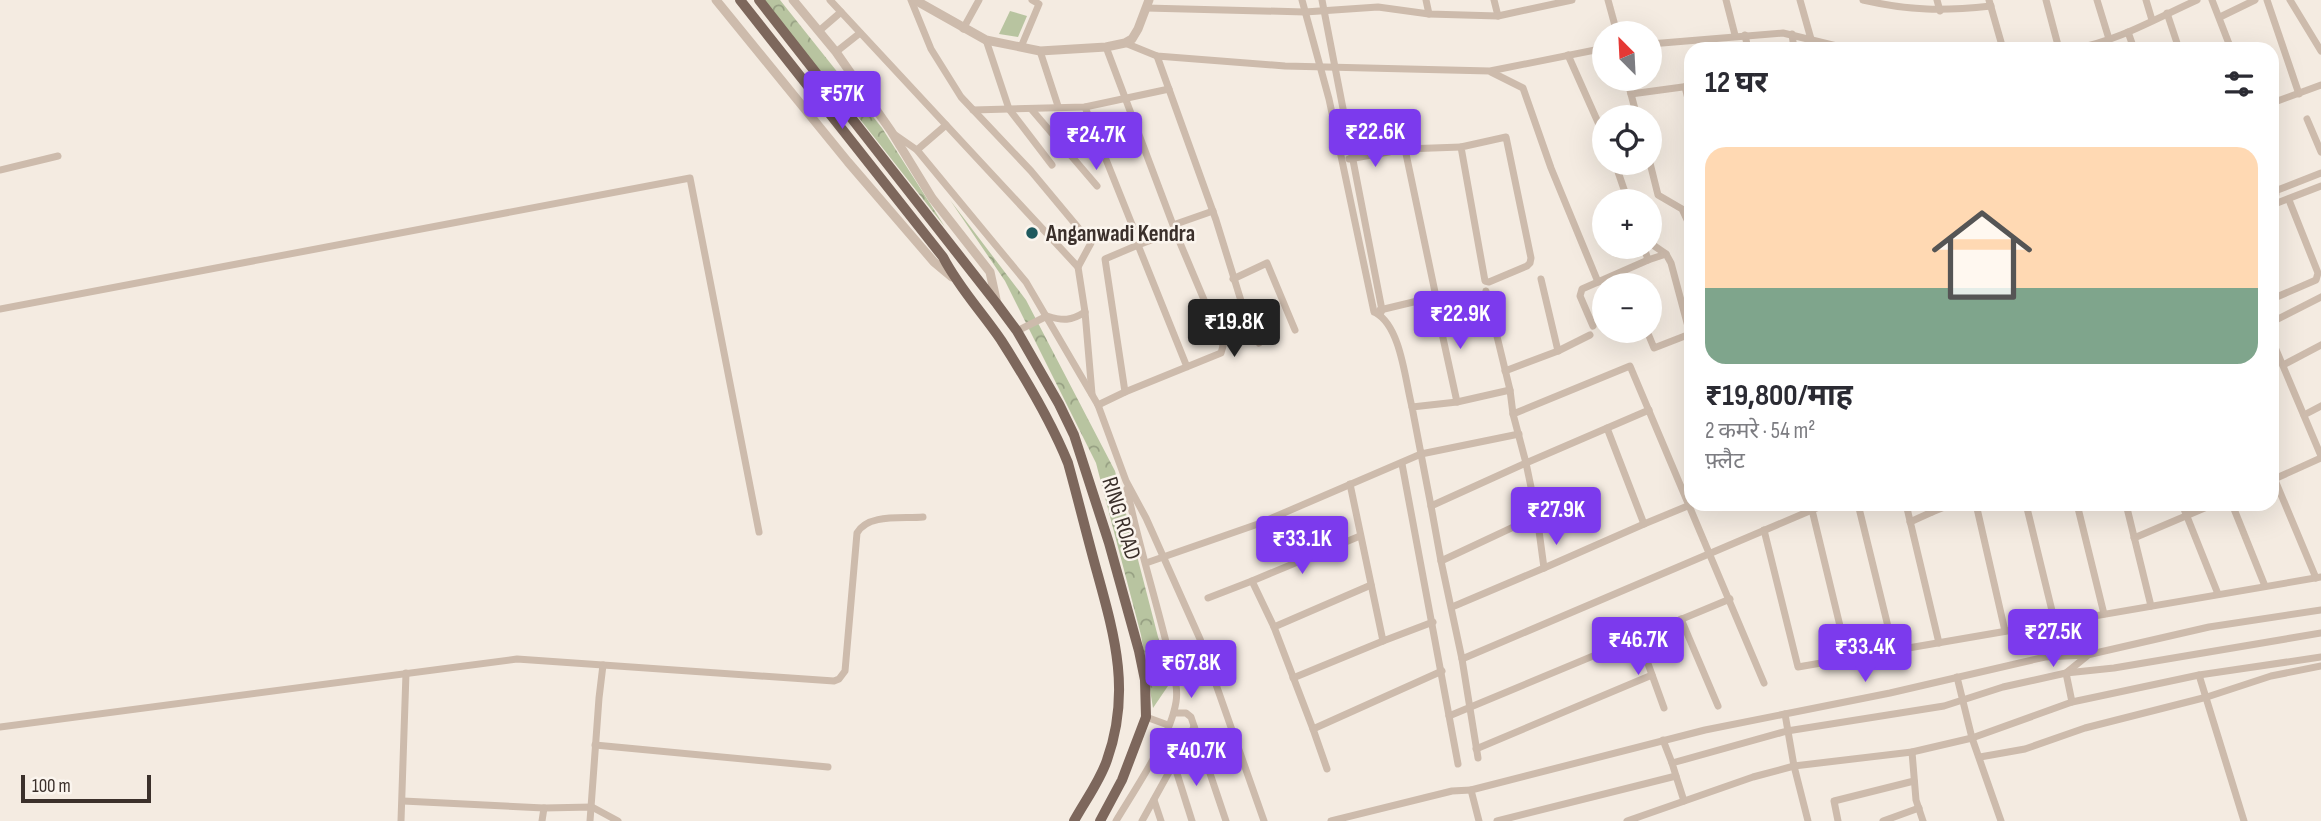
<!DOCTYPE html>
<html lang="hi">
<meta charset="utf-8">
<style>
body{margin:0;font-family:"Sofia Sans Condensed","Noto Sans Devanagari",sans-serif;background:#f7f7f7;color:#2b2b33;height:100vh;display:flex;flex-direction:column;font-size:26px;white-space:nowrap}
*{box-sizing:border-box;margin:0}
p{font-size:23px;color:#7c7c81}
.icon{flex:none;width:38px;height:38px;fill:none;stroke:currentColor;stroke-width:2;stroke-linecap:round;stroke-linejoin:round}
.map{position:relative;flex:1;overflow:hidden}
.side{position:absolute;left:1684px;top:42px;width:595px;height:469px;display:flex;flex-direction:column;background:#fff;border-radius:21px;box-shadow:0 7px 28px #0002}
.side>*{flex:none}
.needle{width:46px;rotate:336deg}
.fabs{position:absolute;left:1592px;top:21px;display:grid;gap:14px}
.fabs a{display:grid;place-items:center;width:70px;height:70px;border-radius:50%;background:#fff;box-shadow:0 7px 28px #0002;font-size:35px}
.scale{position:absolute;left:21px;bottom:18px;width:130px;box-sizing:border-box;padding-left:7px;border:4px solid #3b302b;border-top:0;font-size:19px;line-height:24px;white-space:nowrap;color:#3b302b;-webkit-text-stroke:5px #fbf5ee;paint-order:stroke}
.price{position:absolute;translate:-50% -60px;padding:0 16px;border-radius:7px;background:#7c3aed;color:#fff;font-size:23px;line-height:46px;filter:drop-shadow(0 2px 4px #0008)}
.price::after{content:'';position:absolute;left:50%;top:42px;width:21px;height:16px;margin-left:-10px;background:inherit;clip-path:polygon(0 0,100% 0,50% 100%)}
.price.selected{background:#222;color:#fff}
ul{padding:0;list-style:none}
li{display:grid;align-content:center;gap:14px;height:371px;padding:0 21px}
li+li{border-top:2px solid #e1e1e2}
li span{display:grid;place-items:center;height:217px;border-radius:21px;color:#555}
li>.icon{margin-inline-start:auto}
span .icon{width:126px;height:126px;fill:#fffc;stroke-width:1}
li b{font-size:30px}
h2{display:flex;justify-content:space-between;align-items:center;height:84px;padding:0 21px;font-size:30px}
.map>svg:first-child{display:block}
.grass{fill:#b8c4a0}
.forest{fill:url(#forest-crowns)}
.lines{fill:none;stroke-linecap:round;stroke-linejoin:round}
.minor{stroke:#cdbbac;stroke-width:7}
.tertiary{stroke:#cdbbac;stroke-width:9}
.primary{stroke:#7d675c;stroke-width:10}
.poi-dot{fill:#1f5a5e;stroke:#fbf5ee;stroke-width:2.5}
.labels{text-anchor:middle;stroke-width:5;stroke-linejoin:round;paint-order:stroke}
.poi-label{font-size:23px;font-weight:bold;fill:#3b302b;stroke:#fbf5ee;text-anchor:start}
.street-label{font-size:23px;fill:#3b302b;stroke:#fbf5ee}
</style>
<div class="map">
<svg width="2321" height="821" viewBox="0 0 2321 821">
<defs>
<pattern id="forest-crowns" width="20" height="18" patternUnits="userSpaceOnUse" patternTransform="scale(1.75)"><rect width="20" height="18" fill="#b8c4a0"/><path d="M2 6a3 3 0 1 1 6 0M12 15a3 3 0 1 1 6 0" fill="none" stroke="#97a083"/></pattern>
</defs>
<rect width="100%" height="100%" fill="#f4ebe1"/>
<!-- grass -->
<polygon class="grass" points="1010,11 1027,16 1018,37 999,34"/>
<!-- forest -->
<g class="forest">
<polygon points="759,0 780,0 882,128 945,227 844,99"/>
<polygon points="950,200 1026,300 1115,471 1170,683 1153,708 1141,635 1096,463 1005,281"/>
</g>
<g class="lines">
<!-- minor -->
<g class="minor">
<polyline points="830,0 1078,267 1085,312 1092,394"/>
<polyline points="911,0 931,49 961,97 1031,171 1091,243 1078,267"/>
<polyline points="1302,0 1329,99 1374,312"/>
<polyline points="1322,0 1382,310 1380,315"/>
<polyline points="1426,0 1429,14"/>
<polyline points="1494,0 1498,16"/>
<polyline points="1608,0 1617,33"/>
<polyline points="1726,0 1735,35"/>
<polyline points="1800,0 1811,39"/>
<path d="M1863,0C1911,11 1943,11 1991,6"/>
<polyline points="1937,0 1940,11"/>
<polyline points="1989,0 2003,49"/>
<polyline points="2046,0 2059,49"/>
<polyline points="2097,0 2109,39"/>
<polyline points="2146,0 2152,20"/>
<polyline points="2212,0 2231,49"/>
<polyline points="2267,0 2299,94"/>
<polyline points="2290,0 2321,51"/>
<polyline points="1146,8 1305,12 1378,7 1429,14 1498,16 1572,0"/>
<polyline points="2167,13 2179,49"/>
<polyline points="2220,17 2255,0"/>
<polyline points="963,29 979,0"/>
<polyline points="819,31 841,12"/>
<polyline points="2128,32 2134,49"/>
<polyline points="1792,34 1794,49"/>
<polyline points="1745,35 1748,49"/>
<polyline points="986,40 1009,109 1052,165"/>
<polyline points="1125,43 1157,56 1285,66 1490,71 1605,48"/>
<polyline points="1650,44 1783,33 1849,49"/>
<polyline points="1021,47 1039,4 1032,0"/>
<polyline points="1106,47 1173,225 1213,211"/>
<path d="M2073,49C2116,42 2157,18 2197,0"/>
<polyline points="1040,51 1058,106"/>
<polyline points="836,52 860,33"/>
<polyline points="1568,55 1605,138"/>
<polyline points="1157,56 1216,220 1242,304 1259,343"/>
<polyline points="1491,72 1523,88 1551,168 1598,282"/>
<polyline points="1627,79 1631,94 1690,86"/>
<polyline points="1685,87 1690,107"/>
<polyline points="1631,94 1637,117"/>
<polyline points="2272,103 2321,85"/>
<polyline points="1085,107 1133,227"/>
<polyline points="973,110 1085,107 1169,89"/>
<polyline points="1032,110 1097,186"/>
<polyline points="2307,119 2321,152"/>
<polyline points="894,134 917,150 1026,282 1098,405 1126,481 1146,518 1200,639 1264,821"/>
<polygon points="1506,137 1531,258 1530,263 1527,266 1489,282 1485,281 1461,147"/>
<polyline points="917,150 946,125"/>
<polyline points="1349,159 1405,149"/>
<polyline points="1615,163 1628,201"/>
<polyline points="1650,163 1658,195 1682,209 1690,226"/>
<polyline points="0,170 58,156"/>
<polyline points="2272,181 2276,194 2272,205"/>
<polyline points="2275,191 2321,173"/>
<polyline points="2272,205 2321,186"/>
<polyline points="1650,243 1666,254"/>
<polyline points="1644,247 1648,260 1666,254 1671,263 1690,334 1654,348 1647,331"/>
<polyline points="2272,255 2272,259"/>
<polyline points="1623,272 1629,285"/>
<polyline points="1233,279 1267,263 1295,330"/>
<polyline points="1541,279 1558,351"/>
<polyline points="1486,291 1510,390 1513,414 1630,366 1764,683"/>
<polyline points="2272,299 2316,280 2318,273 2289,200"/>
<polyline points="1436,306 1457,402"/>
<polyline points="0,309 690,178 759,532"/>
<polyline points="1380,310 1430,298 1435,292 1405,149 1461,147"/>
<path d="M1376,313C1401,327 1405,380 1412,407"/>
<polyline points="2272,322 2321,297"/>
<polyline points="1593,326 1580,296 1582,289 1648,260"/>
<path d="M1017,331L1047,316C1063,321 1071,321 1085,312"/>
<polyline points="2272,340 2321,456"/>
<polyline points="2283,365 2321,345"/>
<polyline points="1505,371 1558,351 1590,335"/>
<polyline points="1510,390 1457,402 1412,407 1421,454 1519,434"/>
<polyline points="1125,392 1105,259 1138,245"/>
<polyline points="1098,405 1125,392 1221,353 1223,346 1221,340 1175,231 1138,245 1187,367"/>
<polyline points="1513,414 1526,463 1649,410"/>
<polyline points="2304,415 2321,406"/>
<polyline points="1607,428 1644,524 1690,505"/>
<polyline points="1402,464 1458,764"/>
<polyline points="2272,473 2316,578"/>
<polyline points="2272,480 2321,458"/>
<polyline points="1350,484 1383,641 1433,622"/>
<polyline points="1858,504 1894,651"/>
<polyline points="1906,504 1939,643"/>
<polyline points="1976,504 2005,631"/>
<polyline points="2026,504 2055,623"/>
<polyline points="2077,504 2104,614"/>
<polyline points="2126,504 2151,606"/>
<polyline points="2182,504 2218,594"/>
<polyline points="2232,504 2265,586"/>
<polyline points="1812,510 1848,659"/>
<polyline points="1932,512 1952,504"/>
<polyline points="1537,516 1441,561 1431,506 1526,463 1537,516 1544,568 1644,524"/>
<polyline points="1910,522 1932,512 1930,504"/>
<polyline points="1764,530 1798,667 2321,577"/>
<polyline points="2134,538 2214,504"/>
<polyline points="1441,561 1462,659 1826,504"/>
<polyline points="1146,563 1258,524 1421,454 1431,506"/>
<polyline points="1371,585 1274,627 1313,729 1442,671"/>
<polyline points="1208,598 1252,581"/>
<polyline points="1452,607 1544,568"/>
<polyline points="1681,619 1718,706"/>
<polyline points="1274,627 1252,581 1360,536"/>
<polyline points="1638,636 1664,708"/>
<polyline points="1462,659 1478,758"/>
<polyline points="1173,671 1207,658"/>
<polyline points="2199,675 2244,821"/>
<polyline points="1957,677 1972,738 2001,821"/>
<polyline points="1293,678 1383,641"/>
<polyline points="2072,702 2066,673 2087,656"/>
<polyline points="1174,713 1186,713 1191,717 1226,821"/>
<polyline points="1785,714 1794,766 1808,821"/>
<polyline points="1449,716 1730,599"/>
<polyline points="1146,717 1168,725"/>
<path d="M0,727L517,659L834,681L839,679L845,671L857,533C868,513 903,519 923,517"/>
<polyline points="1313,729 1327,769"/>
<polyline points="1663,740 1672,763"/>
<polyline points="595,745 828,767"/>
<polyline points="1476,749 1652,675"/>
<polyline points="1912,752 1916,800 1923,821"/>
<polyline points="1980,757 2025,749 2085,728 2207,697 2271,676 2321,666"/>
<polyline points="1174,764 1192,821"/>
<polyline points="1676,776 1684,801"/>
<polyline points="1154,800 1161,821"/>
<polyline points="403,801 544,808 592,807 618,821"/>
<polyline points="401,821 406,673"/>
<polyline points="542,821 544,808"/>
<polyline points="590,821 599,698 603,665"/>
<path d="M1116,821C1135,789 1170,739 1176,702C1179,685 1171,666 1168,650C1155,596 1138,543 1127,489"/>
<polyline points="1142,821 1194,727"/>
<polyline points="1331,821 1452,791 1471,790"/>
<polyline points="1479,821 1471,790 1705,730 1890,693 2045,657 2087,655 2209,627 2321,610"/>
<polyline points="1497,821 1676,776 1672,763 1787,731 1944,706 2003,687 2066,673 2114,668 2321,633"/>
<polyline points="1627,821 1753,777 1794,766 1912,752 1972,738 2072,702 2199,675 2321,657"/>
<polyline points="1838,821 1834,801 1914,781"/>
<polyline points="1883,821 1919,808"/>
</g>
<!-- tertiary -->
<g class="tertiary">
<polyline points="716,0 848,162 934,262 952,277"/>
<polyline points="793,0 836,52 891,131 932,198 990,272 997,304"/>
<polyline points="915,0 986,40 1040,51 1106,47 1125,43 1132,39 1138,29 1149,0"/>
</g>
<!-- primary -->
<g class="primary">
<path d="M740,0L943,257C959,288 982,312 1001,340C1026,379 1051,421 1068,463C1078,499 1087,536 1097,572C1115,637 1131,693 1107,760C1100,781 1085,801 1074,821"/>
<polyline points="759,0 997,304 1017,331 1059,404 1074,435 1109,543 1139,651 1145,680 1146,717 1122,780 1100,821"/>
</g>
</g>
<!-- markers -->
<circle class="poi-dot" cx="1032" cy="233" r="7"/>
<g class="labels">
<!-- poi labels -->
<g class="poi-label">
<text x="1046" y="241">Anganwadi Kendra</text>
</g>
<!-- street labels -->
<g class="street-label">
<text transform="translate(1122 518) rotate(73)" y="8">RING ROAD</text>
</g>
</g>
</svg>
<div class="fabs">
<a><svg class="needle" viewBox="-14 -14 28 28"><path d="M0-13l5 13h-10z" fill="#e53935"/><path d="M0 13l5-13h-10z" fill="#7c7c81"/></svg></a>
<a><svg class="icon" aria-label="locate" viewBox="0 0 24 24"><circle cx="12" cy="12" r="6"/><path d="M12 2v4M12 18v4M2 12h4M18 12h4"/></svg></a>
<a>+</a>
<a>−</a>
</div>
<div class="scale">100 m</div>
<b class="price" style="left:842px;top:131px">₹57K</b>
<b class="price" style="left:1375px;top:169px">₹22.6K</b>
<b class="price" style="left:1096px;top:172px">₹24.7K</b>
<b class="price" style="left:1460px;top:351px">₹22.9K</b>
<b class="price selected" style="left:1234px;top:359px">₹19.8K</b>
<b class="price" style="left:1556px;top:547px">₹27.9K</b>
<b class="price" style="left:1302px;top:576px">₹33.1K</b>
<b class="price" style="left:2053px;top:669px">₹27.5K</b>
<b class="price" style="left:1638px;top:677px">₹46.7K</b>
<b class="price" style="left:1865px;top:684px">₹33.4K</b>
<b class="price" style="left:1191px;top:700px">₹67.8K</b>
<b class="price" style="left:1196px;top:788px">₹40.7K</b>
<section class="side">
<h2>12 घर<svg class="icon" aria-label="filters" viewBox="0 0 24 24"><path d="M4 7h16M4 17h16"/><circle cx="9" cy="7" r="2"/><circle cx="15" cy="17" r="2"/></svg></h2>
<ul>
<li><span style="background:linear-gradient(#ffd9b3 65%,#7fa58c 0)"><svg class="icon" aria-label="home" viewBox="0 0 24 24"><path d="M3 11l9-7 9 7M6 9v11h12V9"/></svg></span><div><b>₹19,800/माह</b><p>2 कमरे · 54 m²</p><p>फ़्लैट</p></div></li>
</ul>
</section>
</div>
